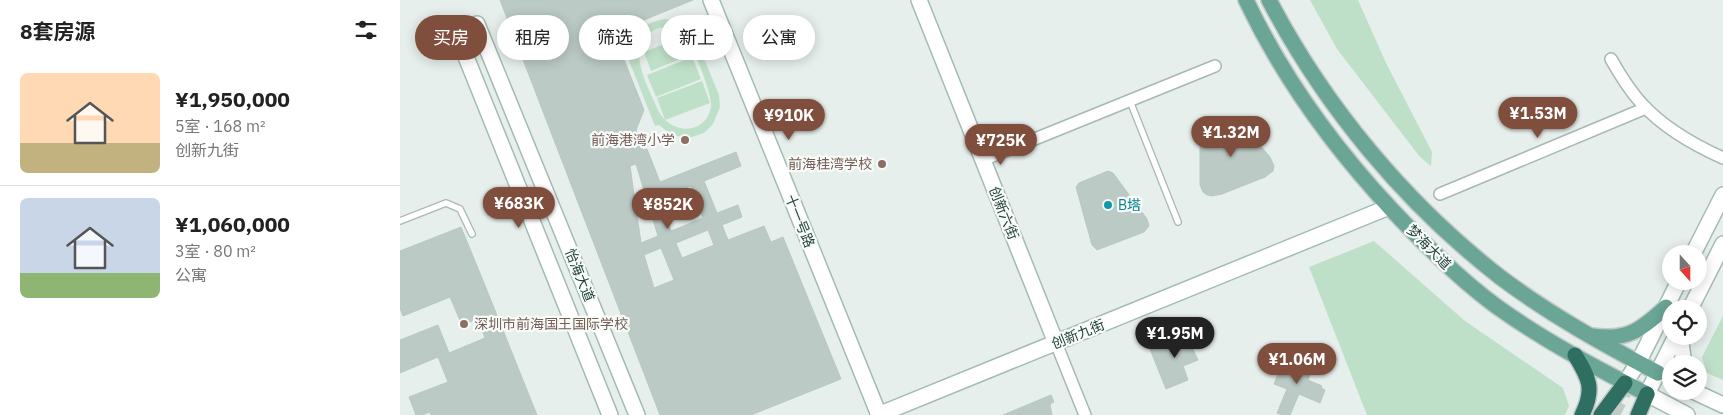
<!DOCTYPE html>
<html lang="zh">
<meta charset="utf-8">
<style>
body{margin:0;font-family:"IBM Plex Sans","Noto Sans SC",sans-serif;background:#f6f6f6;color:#222;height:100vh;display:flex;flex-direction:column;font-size:19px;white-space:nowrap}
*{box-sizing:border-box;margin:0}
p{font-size:16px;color:#767676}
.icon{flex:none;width:28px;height:28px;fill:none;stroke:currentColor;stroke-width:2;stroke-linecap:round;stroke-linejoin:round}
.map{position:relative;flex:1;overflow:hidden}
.details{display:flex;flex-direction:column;background:#fff;width:400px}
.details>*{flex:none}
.banner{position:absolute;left:15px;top:15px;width:475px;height:45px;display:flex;gap:10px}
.needle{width:32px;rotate:159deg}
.fabs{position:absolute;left:1262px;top:245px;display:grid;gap:10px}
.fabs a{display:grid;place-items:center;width:45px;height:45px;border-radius:50%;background:#fff;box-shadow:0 2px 12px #0003;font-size:25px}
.price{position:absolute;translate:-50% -42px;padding:0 11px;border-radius:18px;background:#804e3d;color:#fff;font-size:16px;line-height:32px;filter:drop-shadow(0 1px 2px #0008)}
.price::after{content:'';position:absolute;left:50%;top:30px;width:15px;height:11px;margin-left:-8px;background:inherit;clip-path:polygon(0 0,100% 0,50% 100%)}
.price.on{background:#222;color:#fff}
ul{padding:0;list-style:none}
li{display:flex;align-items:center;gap:15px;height:125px;padding:0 20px}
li+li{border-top:1px solid #e0e0e0}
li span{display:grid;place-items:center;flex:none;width:140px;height:100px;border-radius:8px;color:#555}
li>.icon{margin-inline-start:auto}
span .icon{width:60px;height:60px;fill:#fffc;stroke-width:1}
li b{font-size:21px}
h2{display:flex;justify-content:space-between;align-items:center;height:60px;padding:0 20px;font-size:21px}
.chip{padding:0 18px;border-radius:22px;background:#fff;box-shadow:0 2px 12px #0003;font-size:18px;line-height:45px}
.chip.on{background:#804e3d;color:#fff}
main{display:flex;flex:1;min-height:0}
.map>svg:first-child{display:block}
.green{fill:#bfe0c8;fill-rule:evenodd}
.building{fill:#bbcac4;stroke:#b8c9c2;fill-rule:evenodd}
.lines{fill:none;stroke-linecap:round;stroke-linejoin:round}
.primary-tunnel{stroke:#bfccc8;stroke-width:15;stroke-dasharray:15 8;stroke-linecap:butt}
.lane-casing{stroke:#a8b8b2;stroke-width:8}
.street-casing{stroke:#a8b8b2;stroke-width:14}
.secondary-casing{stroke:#a4bbb3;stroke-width:18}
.primary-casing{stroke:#c2cac8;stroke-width:18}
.highway-casing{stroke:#c2cac8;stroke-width:18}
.lane{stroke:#fff;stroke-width:5.5}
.street{stroke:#fff;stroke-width:11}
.secondary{stroke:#fff;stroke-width:15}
.primary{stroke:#6aa596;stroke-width:15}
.highway{stroke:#2f6f62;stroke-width:15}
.education-dot{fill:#8d6e63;stroke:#f7fbf9;stroke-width:2}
.culture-dot{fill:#0f9aa8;stroke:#f7fbf9;stroke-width:2}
.labels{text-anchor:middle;stroke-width:4.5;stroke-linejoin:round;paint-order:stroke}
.education-label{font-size:14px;fill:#785e54;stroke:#f7fbf9;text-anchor:end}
.culture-label{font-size:14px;fill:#0d838f;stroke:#f7fbf9;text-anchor:start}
.street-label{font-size:14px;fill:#24423a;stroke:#f7fbf9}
</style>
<main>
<section class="details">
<h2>8套房源<svg class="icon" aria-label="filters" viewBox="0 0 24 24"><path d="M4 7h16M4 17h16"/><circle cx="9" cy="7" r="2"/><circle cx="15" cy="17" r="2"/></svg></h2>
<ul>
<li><span style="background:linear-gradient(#ffd9b3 70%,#c2b280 0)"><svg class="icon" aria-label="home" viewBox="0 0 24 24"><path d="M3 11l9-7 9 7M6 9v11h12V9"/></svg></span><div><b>¥1,950,000</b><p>5室 · 168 m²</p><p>创新九街</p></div></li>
<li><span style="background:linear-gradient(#c9d6e8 75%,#8fb573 0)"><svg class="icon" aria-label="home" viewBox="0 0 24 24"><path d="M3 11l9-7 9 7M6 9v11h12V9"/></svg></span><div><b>¥1,060,000</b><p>3室 · 80 m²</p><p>公寓</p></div></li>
</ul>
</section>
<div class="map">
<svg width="1323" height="415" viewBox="0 0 1323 415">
<rect width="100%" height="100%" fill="#e6efeb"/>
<!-- green -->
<g class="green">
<polygon points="910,0 958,0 986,63 1032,152 1031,166 1020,157 937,49"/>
<path d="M265,19L279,22L294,34L319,95L320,107L313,124L304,133L292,137L273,136L259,125L255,126L226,53L230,51C235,33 246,21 265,19ZM259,28C268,27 277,28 284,35C292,42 313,96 311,107C306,135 272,135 259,112C249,87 220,42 259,28Z"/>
<polygon points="280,38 287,56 251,71 244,52"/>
<polygon points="292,57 301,79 256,97 247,75"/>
<polygon points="302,81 310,103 265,120 257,98"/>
<polygon points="974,241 1065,321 1163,388 1169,406 1165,415 967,415 909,267"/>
<polygon points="1323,316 1323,380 1307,373 1302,357"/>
</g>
<!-- building -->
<g class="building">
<path d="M100,0H293L212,33L215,54L221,52L244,110L236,130L243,150L247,149L260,182L336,152L341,166L304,181L317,213L338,205L342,217L322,225L328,240L364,226L371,242L383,237L441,379L351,415H260ZM236,164L258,236L241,243L230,166ZM291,186L303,218L271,231L259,198ZM308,230L314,245L282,258L276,243ZM261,248L274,280L254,288L244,255Z"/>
<polygon points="834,118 837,118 870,157 874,166 873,171 865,177 822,194 812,196 807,195 803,192 800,185 800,132 802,130"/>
<polygon points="708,171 713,173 747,219 749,226 744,232 697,250 692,245 676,187 679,183"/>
<polygon points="61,227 84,283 137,415 31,415 30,412 22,415 16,415 9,397 48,382 38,357 0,373 0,340 38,325 49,353 85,338 78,319 62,325 50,297 3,316 0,308 0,251"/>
<polygon points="791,332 796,346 792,347 798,360 783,366 788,380 766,389 750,349"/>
<polygon points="888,357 913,367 908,380 922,386 921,388 925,390 920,403 899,394 890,415 882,415 877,413 887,389 874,384 880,369 883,370"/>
<polygon points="651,395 654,402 650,404 652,415 603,415"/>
</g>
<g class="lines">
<!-- primary-tunnel -->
<polyline class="primary-tunnel" points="1212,415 1224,392"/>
<defs>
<g id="lane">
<polyline points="730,101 778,222"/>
<polyline points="0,221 46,203 60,209 72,234"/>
</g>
<g id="street">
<polyline points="56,32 77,24"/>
<path d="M1211,59C1220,75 1230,91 1242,104C1264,128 1294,145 1323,158"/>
<polyline points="583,160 815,66"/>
<polyline points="1040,194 1246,108"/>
<polyline points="656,343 685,415"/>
</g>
<g id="secondary">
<polyline points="311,0 479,415"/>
<polyline points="519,0 656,343"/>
<polyline points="77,24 237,415"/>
<polyline points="56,32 210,415"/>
<polyline points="1293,254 1323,195"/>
<polyline points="1290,309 1323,244"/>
<polyline points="1276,336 1247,394 1287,415"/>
<polyline points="1280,336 1284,364"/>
<polyline points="1225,383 1238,363 1279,281"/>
<polyline points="1293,391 1323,405"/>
<polyline points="478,415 989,207"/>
</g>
<g id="primary">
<path d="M846,0C883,78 934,148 993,211C1025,245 1058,278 1096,306C1143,340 1196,368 1247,394"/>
<path d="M869,0C925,107 1005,203 1100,277C1149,314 1203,344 1258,373"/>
<path d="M1192,336C1227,341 1241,330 1266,307"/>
</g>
<g id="highway">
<path d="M1175,355C1189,378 1195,389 1182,415"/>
<polyline points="1201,415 1225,383"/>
<polyline points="1238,415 1247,394"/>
</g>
</defs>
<!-- lane casing -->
<use href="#lane" class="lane-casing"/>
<!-- street casing -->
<use href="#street" class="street-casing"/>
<!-- secondary casing -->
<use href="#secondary" class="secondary-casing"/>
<!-- primary casing -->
<use href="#primary" class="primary-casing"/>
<!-- highway casing -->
<use href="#highway" class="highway-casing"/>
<!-- lane -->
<use href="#lane" class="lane"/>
<!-- street -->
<use href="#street" class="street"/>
<!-- secondary -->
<use href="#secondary" class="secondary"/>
<!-- primary -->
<use href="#primary" class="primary"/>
<!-- highway -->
<use href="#highway" class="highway"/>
</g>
<!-- markers -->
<g class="education-dot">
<circle cx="285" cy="140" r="5"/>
<circle cx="482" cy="164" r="5"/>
<circle cx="64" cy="324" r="5"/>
</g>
<circle class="culture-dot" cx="708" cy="205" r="5"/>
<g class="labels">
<!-- education labels -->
<g class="education-label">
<text x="275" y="145">前海港湾小学</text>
<text x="472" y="169">前海桂湾学校</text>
<text x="74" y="329" text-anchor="start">深圳市前海国王国际学校</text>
</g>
<!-- culture labels -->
<g class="culture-label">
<text x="718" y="210">B塔</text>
</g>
<!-- street labels -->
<g class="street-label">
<text transform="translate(604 213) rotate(68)" y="5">创新六街</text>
<text transform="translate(400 221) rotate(68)" y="5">十一号路</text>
<text transform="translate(1029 247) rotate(45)" y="5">梦海大道</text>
<text transform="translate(180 275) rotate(68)" y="5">怡海大道</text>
<text transform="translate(678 334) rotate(-22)" y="5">创新九街</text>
</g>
</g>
</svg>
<div class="fabs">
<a><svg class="needle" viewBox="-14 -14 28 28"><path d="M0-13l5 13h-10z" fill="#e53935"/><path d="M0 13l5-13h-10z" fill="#767676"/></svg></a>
<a><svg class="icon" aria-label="locate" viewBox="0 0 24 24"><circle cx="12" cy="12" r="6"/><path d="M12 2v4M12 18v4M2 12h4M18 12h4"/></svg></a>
<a><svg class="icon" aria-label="layers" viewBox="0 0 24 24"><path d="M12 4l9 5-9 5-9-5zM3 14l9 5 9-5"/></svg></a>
</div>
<b class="price" style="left:1138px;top:139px">¥1.53M</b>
<b class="price" style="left:389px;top:141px">¥910K</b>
<b class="price" style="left:831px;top:158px">¥1.32M</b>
<b class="price" style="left:601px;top:166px">¥725K</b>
<b class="price" style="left:119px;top:229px">¥683K</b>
<b class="price" style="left:268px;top:230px">¥852K</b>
<b class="price on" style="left:775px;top:359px">¥1.95M</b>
<b class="price" style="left:897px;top:385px">¥1.06M</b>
<div class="banner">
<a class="chip on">买房</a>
<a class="chip">租房</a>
<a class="chip">筛选</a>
<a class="chip">新上</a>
<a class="chip">公寓</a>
</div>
</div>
</main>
